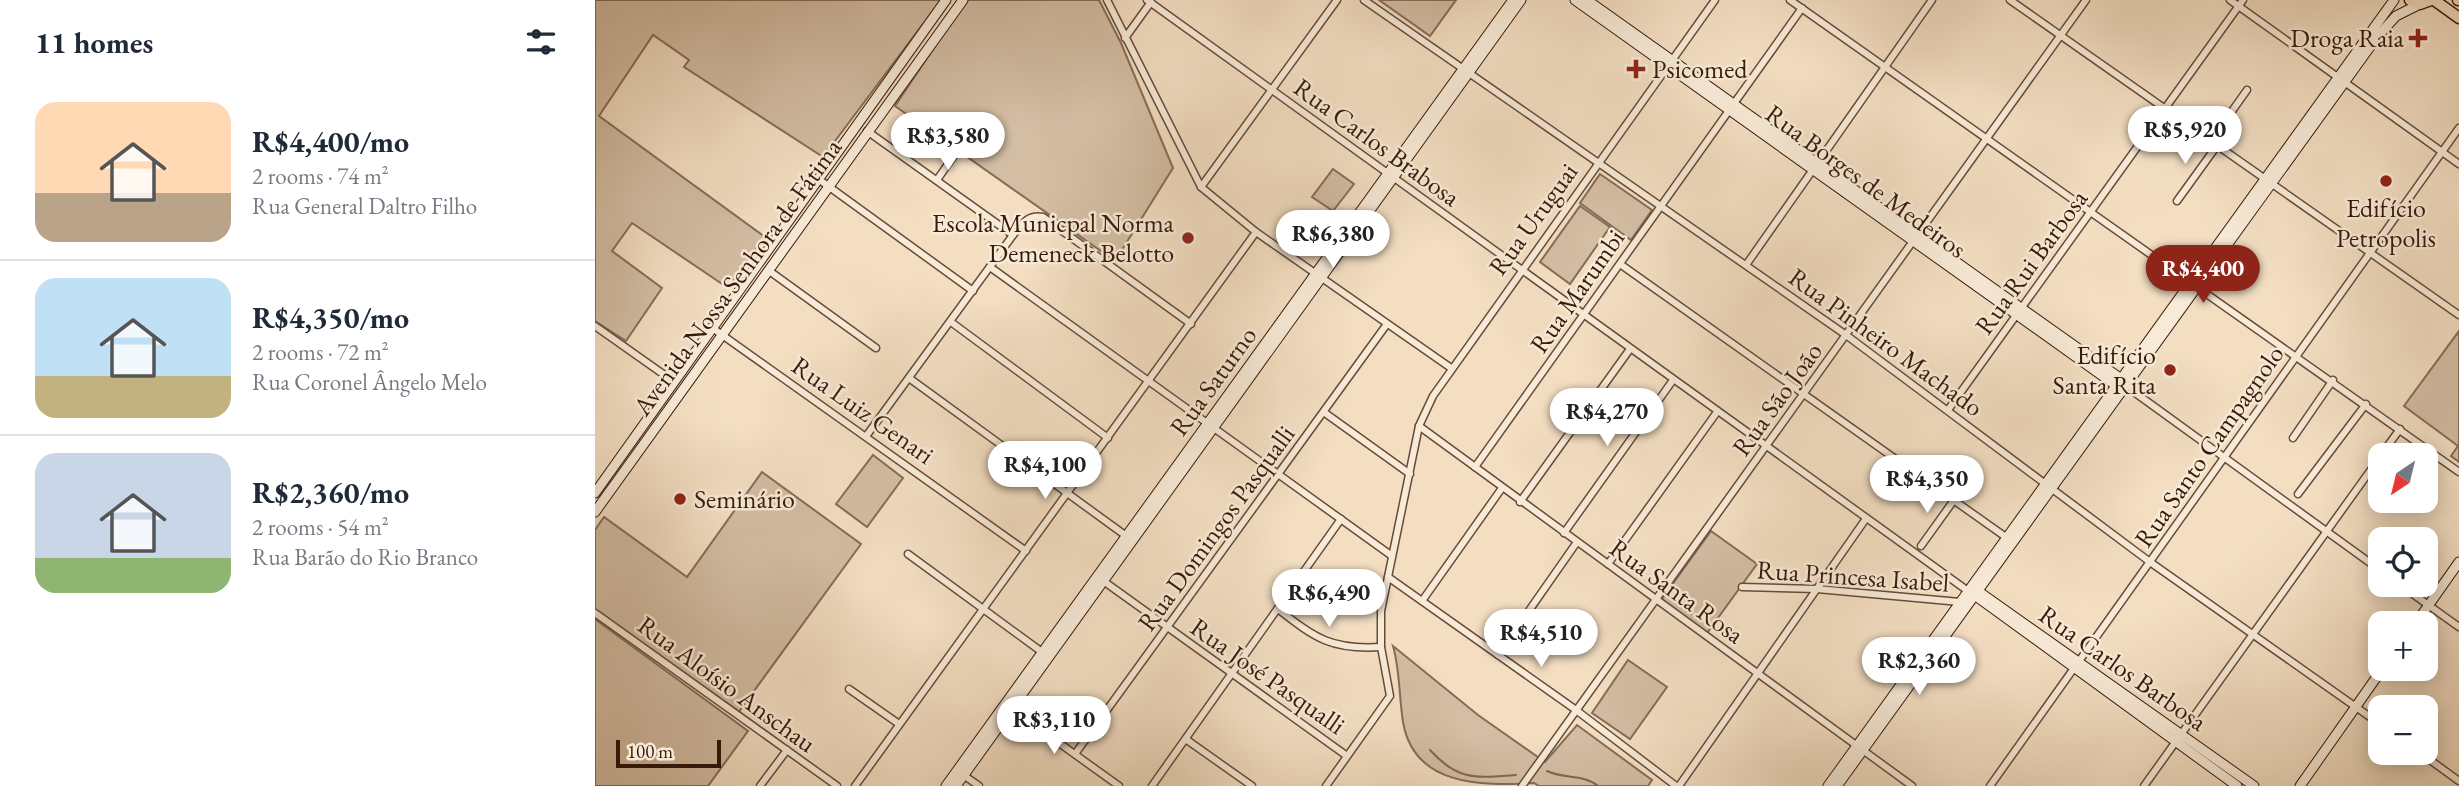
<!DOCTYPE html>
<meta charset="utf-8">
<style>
body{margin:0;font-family:"EB Garamond",serif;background:#f6f6f7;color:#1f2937;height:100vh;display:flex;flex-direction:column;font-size:26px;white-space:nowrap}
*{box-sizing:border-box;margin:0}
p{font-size:23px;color:#747a83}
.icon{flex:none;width:38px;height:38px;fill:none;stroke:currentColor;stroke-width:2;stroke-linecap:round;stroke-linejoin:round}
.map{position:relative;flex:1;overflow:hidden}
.side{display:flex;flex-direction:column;background:#fff;width:595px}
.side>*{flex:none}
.needle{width:46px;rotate:215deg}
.controls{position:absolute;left:1773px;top:443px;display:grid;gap:14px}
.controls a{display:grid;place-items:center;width:70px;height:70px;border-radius:14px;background:#fff;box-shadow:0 4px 18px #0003;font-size:35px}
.scale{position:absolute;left:21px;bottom:18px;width:105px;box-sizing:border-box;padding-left:7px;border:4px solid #381a0a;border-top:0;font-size:19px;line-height:24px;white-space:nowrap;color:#381a0a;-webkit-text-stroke:5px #f7ead7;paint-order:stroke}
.price{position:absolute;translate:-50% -60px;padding:0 16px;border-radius:24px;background:#fff;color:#222;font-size:23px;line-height:46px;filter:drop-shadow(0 2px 4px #0008)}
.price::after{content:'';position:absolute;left:50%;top:42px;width:21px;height:16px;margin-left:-10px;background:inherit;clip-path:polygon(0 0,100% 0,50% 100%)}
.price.current{background:#8f2418;color:#fff}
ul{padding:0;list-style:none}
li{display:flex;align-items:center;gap:21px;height:175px;padding:0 35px}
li+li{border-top:2px solid #e0e1e3}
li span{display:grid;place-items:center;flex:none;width:196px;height:140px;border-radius:21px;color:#555}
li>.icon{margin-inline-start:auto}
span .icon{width:84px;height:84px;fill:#fffc;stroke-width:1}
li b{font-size:30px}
h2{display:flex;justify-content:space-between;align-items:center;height:84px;padding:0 35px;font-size:30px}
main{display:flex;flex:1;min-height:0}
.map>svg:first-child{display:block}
.green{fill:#d3bda3;stroke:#866c56;stroke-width:2}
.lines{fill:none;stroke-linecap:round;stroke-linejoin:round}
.stream{stroke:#826753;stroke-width:2}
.street-casing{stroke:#674b38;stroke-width:9}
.secondary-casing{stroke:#381a0a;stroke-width:11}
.primary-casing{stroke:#381a0a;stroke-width:13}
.street{stroke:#f7ead7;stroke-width:6}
.secondary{stroke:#f7ead7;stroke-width:9}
.primary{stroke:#f3dec2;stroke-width:10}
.poi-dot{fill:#8f2418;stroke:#f7ead7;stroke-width:2.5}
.labels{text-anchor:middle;stroke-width:5;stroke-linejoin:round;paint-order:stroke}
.poi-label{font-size:26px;fill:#381a0a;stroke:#f7ead7;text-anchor:end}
.street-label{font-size:26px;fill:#381a0a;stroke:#f7ead7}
</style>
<main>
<section class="side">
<h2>11 homes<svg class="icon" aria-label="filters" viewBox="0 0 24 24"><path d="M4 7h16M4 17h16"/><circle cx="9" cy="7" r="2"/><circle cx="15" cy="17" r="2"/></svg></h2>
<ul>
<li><span style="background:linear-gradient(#ffd9b3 65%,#b9a48a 0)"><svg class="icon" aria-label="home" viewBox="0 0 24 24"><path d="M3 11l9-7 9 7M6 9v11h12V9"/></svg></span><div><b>R$4,400/mo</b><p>2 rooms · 74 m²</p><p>Rua General Daltro Filho</p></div></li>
<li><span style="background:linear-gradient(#bfe0f5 70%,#c2b280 0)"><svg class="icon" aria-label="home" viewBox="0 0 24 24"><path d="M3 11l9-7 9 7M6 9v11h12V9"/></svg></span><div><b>R$4,350/mo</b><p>2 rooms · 72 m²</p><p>Rua Coronel Ângelo Melo</p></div></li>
<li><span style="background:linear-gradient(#c9d6e8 75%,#8fb573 0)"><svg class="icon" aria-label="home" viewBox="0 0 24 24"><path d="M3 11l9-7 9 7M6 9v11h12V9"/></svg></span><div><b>R$2,360/mo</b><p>2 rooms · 54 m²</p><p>Rua Barão do Rio Branco</p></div></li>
</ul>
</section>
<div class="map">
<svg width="1864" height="786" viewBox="0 0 1864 786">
<rect width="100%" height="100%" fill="#f3dec2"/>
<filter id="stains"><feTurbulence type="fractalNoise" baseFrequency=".00286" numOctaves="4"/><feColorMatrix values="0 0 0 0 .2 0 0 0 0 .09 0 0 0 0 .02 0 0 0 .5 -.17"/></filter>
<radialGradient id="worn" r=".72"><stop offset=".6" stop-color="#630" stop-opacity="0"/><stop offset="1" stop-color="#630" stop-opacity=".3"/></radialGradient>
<!-- green -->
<g class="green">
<polygon points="0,0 346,0 228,157 89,67 94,60 58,35 4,116 170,237 133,288 37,223 17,251 67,288 31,341 0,321"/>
<polygon points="371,0 504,0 526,43 578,168 520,261 300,106"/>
<polygon points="784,0 861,0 835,36"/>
<polygon points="738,169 759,184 738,211 717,197"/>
<polygon points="1005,174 1057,210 1036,240 985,203"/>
<polygon points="985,206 1015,227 975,284 945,262"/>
<polygon points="1864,331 1864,462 1856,456 1863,446 1809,406"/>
<polygon points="278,455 308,478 272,527 241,504"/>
<polygon points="167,472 266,544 143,713 0,609 0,530 9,517 92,577"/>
<polygon points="1116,531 1162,564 1112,633 1066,600"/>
<polygon points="0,619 153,731 113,786 0,786"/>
<path d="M798,646L883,715L950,762L982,725L1057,780L1053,786H944L939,783C885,786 819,786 808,722C804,697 805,670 798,646Z"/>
<polygon points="1033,660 1072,687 1035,739 997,713"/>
</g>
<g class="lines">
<!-- stream -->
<g class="stream">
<path d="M835,750C863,781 880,778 921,775"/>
<path d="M952,771C968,779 989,774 1003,786"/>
</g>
<defs>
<g id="street">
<polyline points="512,0 606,187 661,232 856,368"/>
<polyline points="552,0 1373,591"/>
<polyline points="769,0 1251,335 1555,562 1785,724"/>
<polyline points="1195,0 1864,472"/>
<polyline points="1415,0 1864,315"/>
<polyline points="1635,0 1864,164"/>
<polyline points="530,38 556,2"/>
<polyline points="272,131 418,235"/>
<polyline points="1615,142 1652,90"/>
<polyline points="222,178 378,291"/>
<polyline points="342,180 360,154"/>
<polyline points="606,187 742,0"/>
<polyline points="1582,201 1621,147"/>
<polyline points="1025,264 1415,540"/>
<polyline points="1151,265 1337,0"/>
<polyline points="395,267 797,556"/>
<polyline points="173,270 281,348"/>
<polyline points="356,322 513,438"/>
<polyline points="0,326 78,381"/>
<polyline points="116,327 431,551"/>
<polyline points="314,378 534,538"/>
<polyline points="1533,384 1539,392 1785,570"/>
<polyline points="1353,410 1648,0"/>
<polyline points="730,413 815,474"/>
<polyline points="824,426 1317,786"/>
<path d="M272,435L418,235C427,224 433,214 448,217L596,324"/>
<polyline points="1698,438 1738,380"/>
<polyline points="1786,455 1805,429"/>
<polyline points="880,467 1207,8"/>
<polyline points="1703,494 1771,404"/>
<polyline points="925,502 1035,349"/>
<polyline points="969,533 1078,380"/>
<polyline points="1326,546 1359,500"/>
<polyline points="313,554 451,655"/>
<polyline points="1013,564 1122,412"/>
<polyline points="793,577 981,710 1081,786"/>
<polyline points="507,580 752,756"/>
<polyline points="1804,584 1864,627"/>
<polyline points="1147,587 1222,589 1365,602"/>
<polyline points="827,601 907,488"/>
<path d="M683,609C721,639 737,650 786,647"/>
<polyline points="0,613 242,786"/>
<polyline points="903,655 982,542"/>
<polyline points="254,689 304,724"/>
<polyline points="414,707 524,786"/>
<polyline points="592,740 657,786"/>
<polyline points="1824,752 1864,781"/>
<polyline points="480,754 792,324"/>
<polyline points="367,774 384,786"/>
<polyline points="165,786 192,750"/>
<polyline points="260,786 661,232"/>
<polyline points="557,786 746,519"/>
<polyline points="731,786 795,696 786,647 786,611 824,426 838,396 1120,0"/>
<polyline points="927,786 1491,0"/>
<polyline points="1084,786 1270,520"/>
<polyline points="1395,786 1864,128"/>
<polyline points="1549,786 1785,457"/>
</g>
<g id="secondary">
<polyline points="980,0 1526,389"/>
<polyline points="992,0 1529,381"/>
<polyline points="0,493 351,0"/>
<polyline points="0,512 368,0"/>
<polyline points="1380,589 1659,786"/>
<polyline points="1381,596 1642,786"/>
<polyline points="1821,623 1864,562"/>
<polyline points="351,786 918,0"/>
<polyline points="361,786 926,0"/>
<polyline points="1233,786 1799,0"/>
<polyline points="1242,786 1782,37 1801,16 1825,4"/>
<polyline points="1705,786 1788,668"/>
</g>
<g id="primary">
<polyline points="1815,0 1825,4 1836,0"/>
<polyline points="1839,0 1864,18"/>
<polyline points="1863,0 1864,0"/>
</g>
</defs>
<!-- street casing -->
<use href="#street" class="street-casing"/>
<!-- secondary casing -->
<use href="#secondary" class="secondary-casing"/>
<!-- primary casing -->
<use href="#primary" class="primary-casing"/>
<!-- street -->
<use href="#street" class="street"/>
<!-- secondary -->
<use href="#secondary" class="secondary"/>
<!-- primary -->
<use href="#primary" class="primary"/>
</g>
<!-- markers -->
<g class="poi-dot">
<path d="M1819.5 27.5h7v7h7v7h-7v7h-7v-7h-7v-7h7z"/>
<path d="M1037.5 58.5h7v7h7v7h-7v7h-7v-7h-7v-7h7z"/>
<circle cx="1791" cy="181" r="7"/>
<circle cx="593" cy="238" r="7"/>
<circle cx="1575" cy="370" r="7"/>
<circle cx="85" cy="499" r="7"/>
</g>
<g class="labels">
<!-- poi labels -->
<g class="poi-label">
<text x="1809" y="47">Droga Raia</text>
<text x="1057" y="78" text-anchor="start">Psicomed</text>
<text x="1791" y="217" text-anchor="middle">Edifício<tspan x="1791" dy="30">Petropolis</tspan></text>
<text x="579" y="232">Escola Municpal Norma<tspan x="579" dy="30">Demeneck Belotto</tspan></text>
<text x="1561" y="364">Edifício<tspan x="1561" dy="30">Santa Rita</tspan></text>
<text x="99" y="508" text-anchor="start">Seminário</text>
</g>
<!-- street labels -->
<g class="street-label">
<text transform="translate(782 142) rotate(36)" y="9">Rua Carlos Brabosa</text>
<text transform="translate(1271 181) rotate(36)" y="9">Rua Borges de Medeiros</text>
<text transform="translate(938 219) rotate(-54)" y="9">Rua Uruguai</text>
<text transform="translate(1436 262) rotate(-54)" y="9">Rua Rui Barbosa</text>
<text transform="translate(142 277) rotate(-54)" y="9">Avenida Nossa Senhora de Fátima</text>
<text transform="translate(982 291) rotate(-55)" y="9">Rua Marumbi</text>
<text transform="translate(1291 342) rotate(36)" y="9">Rua Pinheiro Machado</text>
<text transform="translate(618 381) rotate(-54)" y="9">Rua Saturno</text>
<text transform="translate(1182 399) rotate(-54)" y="9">Rua São João</text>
<text transform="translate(268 410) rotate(35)" y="9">Rua Luiz Genari</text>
<text transform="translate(1614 446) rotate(-55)" y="9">Rua Santo Campagnolo</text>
<text transform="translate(621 528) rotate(-54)" y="9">Rua Domingos Pasqualli</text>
<text transform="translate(1258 576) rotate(4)" y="9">Rua Princesa Isabel</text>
<text transform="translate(1082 591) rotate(36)" y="9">Rua Santa Rosa</text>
<text transform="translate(1528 668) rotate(35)" y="9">Rua Carlos Barbosa</text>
<text transform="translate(673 676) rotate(35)" y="9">Rua José Pasqualli</text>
<text transform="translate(132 684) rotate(36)" y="9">Rua Aloísio Anschau</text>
</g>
</g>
<rect width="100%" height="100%" filter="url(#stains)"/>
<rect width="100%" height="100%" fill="url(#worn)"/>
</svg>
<div class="controls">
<a><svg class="needle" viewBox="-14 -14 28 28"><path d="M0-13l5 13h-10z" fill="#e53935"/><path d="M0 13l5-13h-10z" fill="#747a83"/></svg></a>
<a><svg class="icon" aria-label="locate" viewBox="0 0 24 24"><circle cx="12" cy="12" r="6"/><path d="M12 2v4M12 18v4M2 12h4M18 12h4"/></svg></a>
<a>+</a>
<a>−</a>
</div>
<div class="scale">100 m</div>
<b class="price" style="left:1590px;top:166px">R$5,920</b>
<b class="price" style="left:353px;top:172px">R$3,580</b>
<b class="price" style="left:738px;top:270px">R$6,380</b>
<b class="price current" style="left:1608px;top:305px">R$4,400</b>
<b class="price" style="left:1012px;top:448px">R$4,270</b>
<b class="price" style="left:450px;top:501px">R$4,100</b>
<b class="price" style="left:1332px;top:515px">R$4,350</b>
<b class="price" style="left:734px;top:629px">R$6,490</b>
<b class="price" style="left:946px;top:669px">R$4,510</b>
<b class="price" style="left:1324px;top:697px">R$2,360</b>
<b class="price" style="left:459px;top:756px">R$3,110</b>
</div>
</main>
